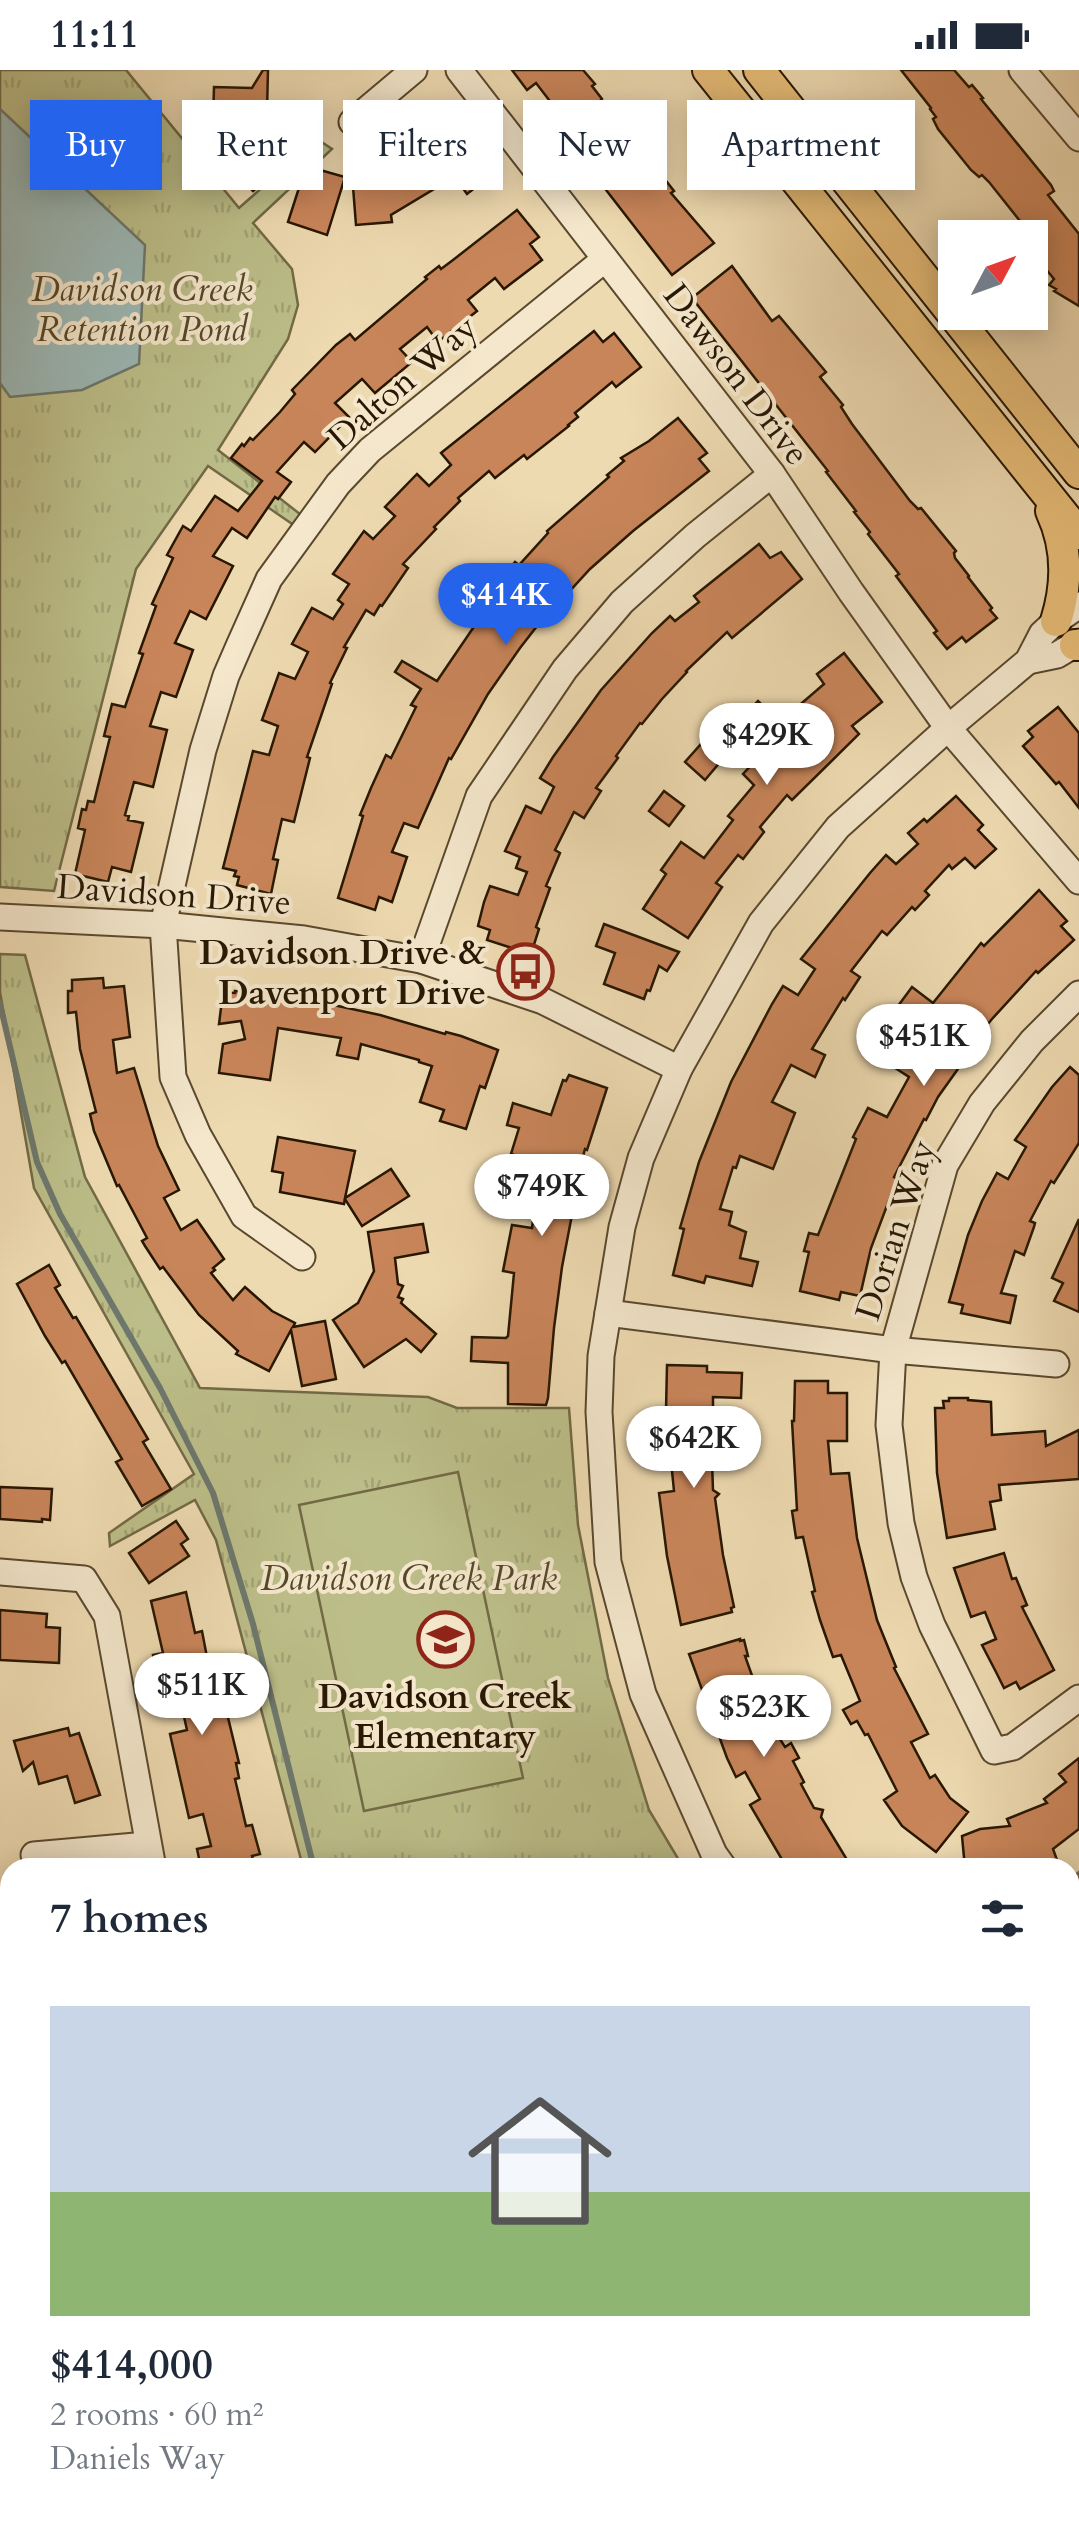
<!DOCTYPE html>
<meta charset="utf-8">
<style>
body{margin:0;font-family:Cardo,serif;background:#f6f6f7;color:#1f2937;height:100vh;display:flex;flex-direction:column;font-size:38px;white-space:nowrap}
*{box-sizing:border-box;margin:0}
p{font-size:32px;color:#747a83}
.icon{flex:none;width:55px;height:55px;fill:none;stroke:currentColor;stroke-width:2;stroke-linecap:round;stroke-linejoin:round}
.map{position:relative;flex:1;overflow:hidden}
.side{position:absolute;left:0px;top:1788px;width:1080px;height:672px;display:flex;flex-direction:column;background:#fff;border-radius:30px 30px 0 0;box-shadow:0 5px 25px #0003}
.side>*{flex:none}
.top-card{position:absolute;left:30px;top:30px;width:1020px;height:90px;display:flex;gap:20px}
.needle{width:65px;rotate:49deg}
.buttons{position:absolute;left:938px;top:150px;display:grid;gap:20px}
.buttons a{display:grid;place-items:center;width:110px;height:110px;border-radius:0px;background:#fff;box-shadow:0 5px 25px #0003;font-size:50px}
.price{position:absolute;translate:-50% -85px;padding:0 22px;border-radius:35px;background:#fff;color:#222;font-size:32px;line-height:65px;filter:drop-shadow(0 2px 5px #0008)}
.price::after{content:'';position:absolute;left:50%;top:60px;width:30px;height:22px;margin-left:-15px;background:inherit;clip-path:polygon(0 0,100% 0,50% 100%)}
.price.active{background:#2563eb;color:#fff}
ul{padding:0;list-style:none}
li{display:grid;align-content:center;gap:20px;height:530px;padding:0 50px}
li+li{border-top:2px solid #e0e1e3}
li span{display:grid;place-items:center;height:310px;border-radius:0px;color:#555}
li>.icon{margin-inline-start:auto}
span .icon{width:180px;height:180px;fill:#fffc;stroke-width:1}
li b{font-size:42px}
h2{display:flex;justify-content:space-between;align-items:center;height:120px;padding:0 50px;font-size:42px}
.pill{padding:0 35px;border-radius:0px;background:#fff;box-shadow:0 5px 25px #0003;font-size:35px;line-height:90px}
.pill.active{background:#2563eb;color:#fff}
.status{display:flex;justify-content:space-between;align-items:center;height:70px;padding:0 50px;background:#fff;direction:ltr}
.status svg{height:28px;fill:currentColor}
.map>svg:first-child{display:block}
.park{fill:url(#park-tufts);stroke:#726a46;stroke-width:2.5}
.garden{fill:#bcbe89;stroke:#726a46;stroke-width:2.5}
.water{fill:#9cb8b5;stroke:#6d786d;stroke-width:2.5}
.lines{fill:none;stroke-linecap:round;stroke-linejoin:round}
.stream{stroke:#6d786d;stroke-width:6}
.building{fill:#c9855a;stroke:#271702;stroke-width:2.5}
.minor-casing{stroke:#59482e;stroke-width:29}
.major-casing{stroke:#271702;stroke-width:34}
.minor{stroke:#f4e7cc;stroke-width:25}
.major{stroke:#e7bd78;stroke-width:30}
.labels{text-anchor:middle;stroke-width:8;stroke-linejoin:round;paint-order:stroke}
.park-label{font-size:35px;font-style:italic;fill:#54492a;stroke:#f4e7cc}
.street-label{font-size:35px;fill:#271702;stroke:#f4e7cc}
.poi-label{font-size:35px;font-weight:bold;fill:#271702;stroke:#f4e7cc;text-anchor:end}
</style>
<div class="status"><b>11:11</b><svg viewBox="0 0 49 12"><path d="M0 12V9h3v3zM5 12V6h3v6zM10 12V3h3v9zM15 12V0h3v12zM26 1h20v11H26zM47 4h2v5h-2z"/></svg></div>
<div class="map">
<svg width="1079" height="2459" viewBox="0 0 1079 2459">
<defs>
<pattern id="park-tufts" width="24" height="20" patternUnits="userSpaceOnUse" patternTransform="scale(2.5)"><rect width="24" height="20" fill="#bcbe89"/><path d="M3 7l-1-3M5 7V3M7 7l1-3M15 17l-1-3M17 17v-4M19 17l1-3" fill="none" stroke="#a2a375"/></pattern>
</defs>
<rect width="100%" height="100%" fill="#eedab1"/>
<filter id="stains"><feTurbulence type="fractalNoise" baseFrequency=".002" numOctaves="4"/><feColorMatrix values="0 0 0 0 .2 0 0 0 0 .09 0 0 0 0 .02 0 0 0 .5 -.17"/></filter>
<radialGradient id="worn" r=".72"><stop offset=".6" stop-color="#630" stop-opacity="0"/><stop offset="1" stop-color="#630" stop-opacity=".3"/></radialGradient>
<!-- park -->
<g class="park">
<polygon points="0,0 126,0 239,138 317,69 332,79 253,153 292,199 298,235 288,269 218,380 305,448 298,458 208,396 136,499 54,821 0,817"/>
<polygon points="0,884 25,885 85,1107 200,1318 428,1327 457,1338 569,1338 578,1455 608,1608 649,1740 683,1797 303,1797 216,1470 195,1430 110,1476 109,1463 194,1404 34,1118 0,922"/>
<polygon points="1079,1802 1079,2085 1070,2093 1070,1809"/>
<polygon points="641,2450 746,2450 747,2459 632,2459"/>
</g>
<!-- garden -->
<g class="garden">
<polygon points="458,1402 523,1708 364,1741 299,1435"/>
<polygon points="1070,1946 1079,1956 1079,1997 1070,2006"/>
</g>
<!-- water -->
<polygon class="water" points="0,39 145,175 139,294 82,320 10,327 0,313"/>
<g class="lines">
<!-- stream -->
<polyline class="stream" points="0,934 37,1092 60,1144 160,1318 213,1423 253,1554 314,1798"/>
</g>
<!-- building -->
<g class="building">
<polygon points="263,0 268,0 267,41 227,39 241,55 213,54 214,17 252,18"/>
<polygon points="512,0 583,0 595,14 592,16 602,29 599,32 628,69 635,64 643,72 653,84 648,88 674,121 671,123 714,173 672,205 596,107 611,96 591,72 577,83 548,46 556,39 536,13 527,20"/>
<polygon points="901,0 954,0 969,17 972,15 983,28 981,29 1051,115 1054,121 1048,125 1079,164 1079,236 1054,221 1056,219 1049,215 1054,209 1030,180 1030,168 1010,168 1024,156 989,112 982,105 979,107 971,100 938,59 933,49 936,47 930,39 931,38"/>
<polygon points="433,38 451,63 420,85 439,116 391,145 392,152 356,155 352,104 404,99 393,81 417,67 407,53"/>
<polygon points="281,66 298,84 253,121 230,96 257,72 265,81"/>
<polygon points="475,86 490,106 467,124 452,103"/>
<polygon points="306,96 345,107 327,165 288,152"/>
<polygon points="517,140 539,167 530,174 542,190 504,219 495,208 468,230 477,241 438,272 427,257 400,279 412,292 375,323 362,309 335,333 349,347 315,382 304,372 277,402 291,412 278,429 275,427 247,468 232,458 213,486 233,496 206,549 190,541 175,573 193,580 176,627 161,622 150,656 167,660 153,717 134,712 125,745 129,746 128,750 143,753 131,802 112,797 108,812 75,804 85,760 78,758 82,739 86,740 88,731 94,732 110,667 104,666 112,634 125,637 143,584 139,583 156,536 152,534 173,488 167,485 183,456 191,461 215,426 238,441 262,411 231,388 242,374 244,376 250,368 253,370 280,342 295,324 292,320 336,275 350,264 355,270 427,209 425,207 439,196 441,199 453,190"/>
<polygon points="732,196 772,251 779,246 826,302 820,307 843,335 841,337 852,354 910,431 918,439 921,438 956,481 954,483 955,488 969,506 968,507 992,538 990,540 997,548 966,572 962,567 947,579 934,563 937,561 896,506 899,504 868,464 870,462 854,442 856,441 826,402 828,401 692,228"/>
<polygon points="594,261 603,272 614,263 641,297 616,317 612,312 575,343 578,347 568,355 569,356 527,389 524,385 495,408 489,401 458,428 460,431 434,457 436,459 403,494 408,498 382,536 380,535 374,545 366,540 344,577 347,578 330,613 332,614 307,687 310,688 294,752 282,749 273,789 278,790 271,824 237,815 239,807 234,806 236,801 223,798 253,681 269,685 278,656 262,650 279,603 295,609 308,582 292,574 312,538 333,549 343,534 338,530 349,514 333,504 364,461 373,469 395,446 385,437 417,404 429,416 451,395 441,383"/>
<polygon points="678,348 707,383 699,389 709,401 633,461 590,499 557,535 555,533 520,578 488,624 451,689 449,688 418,758 404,753 392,782 407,787 392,832 379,827 375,840 338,828 363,746 360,745 371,718 386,685 391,688 416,637 411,635 421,619 395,602 402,591 437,611 486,539 481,535 515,492 519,495 548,463 547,461 609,407 607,405 624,391 621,388 649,371"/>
<polygon points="759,474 770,488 781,482 802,509 732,568 727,562 686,601 687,602 662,629 642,654 640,653 616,686 618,688 596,718 601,721 584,748 574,742 555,780 560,783 546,816 550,818 536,857 539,859 531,884 487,870 490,860 478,856 484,832 490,816 518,825 527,802 516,798 520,787 505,781 526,736 541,743 554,717 540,708 553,687 601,620 652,563 670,546 675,551 699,532 694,526"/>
<polygon points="844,583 882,632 852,656 859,664 792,730 787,725 760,757 764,762 743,789 738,785 716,813 722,817 688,868 643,839 666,804 661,800 681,772 704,788 733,750 728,746 754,715 743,704 770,675 742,648 758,631 780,652 824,614 817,604"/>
<polygon points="1058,637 1079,663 1079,738 1059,712 1056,714 1023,676 1033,667 1028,661"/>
<polygon points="701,674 721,691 705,710 685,692"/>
<polygon points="664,721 684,736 669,756 649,741"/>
<polygon points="956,726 983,755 978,760 996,779 975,798 965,788 952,799 949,795 925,821 929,825 915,840 912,837 887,865 882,861 851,901 860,907 845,930 843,928 812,979 825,985 815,1007 791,995 772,1032 795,1043 773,1099 740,1086 736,1098 733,1097 720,1139 732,1142 729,1155 746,1162 740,1188 758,1192 752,1216 706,1206 704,1213 673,1205 684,1159 680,1158 699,1092 731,1012 772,934 783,916 798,925 815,899 801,889 870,803 886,785 896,794 918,774 908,763 924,749 927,752"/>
<polygon points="1039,820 1067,851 1061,856 1074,870 1038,903 1036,901 992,949 974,971 975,975 938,1027 926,1050 924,1049 894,1107 897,1109 871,1178 860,1226 841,1222 839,1230 800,1221 809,1182 804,1181 809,1163 818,1165 856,1069 853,1067 868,1038 887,1047 909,1007 889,994 919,950 898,936 912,917 933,933 981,873 984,876"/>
<polygon points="604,854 679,882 667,901 659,896 650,921 647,920 644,929 604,914 615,883 596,876"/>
<polygon points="103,908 104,918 124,916 130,967 113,970 117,1003 134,998 158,1076 179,1120 164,1128 181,1160 197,1150 224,1189 213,1198 215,1200 211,1203 233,1230 245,1217 272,1241 295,1253 293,1257 325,1251 336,1309 302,1316 291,1260 269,1301 236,1284 238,1281 199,1245 163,1197 160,1199 145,1176 142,1171 147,1168 119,1115 117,1116 94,1061 90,1044 96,1042 80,979 76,942 68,943 68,921 72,921 72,910"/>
<polygon points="235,921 296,927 380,945 445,964 446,962 461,966 498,980 485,1018 480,1016 466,1059 440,1051 444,1040 420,1032 432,996 419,992 419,990 361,974 358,989 337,985 341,968 278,958 270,1010 219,1003 223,974 245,969 241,951 219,954 223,922 235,923"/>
<polygon points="1070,997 1079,1005 1079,1073 1054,1113 1051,1111 1030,1151 1035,1153 1034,1157 1024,1185 1015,1181 1001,1223 1016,1226 1010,1253 961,1243 963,1235 949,1232 968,1165 982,1131 997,1103 1008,1109 1026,1077 1015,1070 1052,1017"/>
<polygon points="569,1005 607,1018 587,1080 585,1079 572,1128 575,1129 562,1197 554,1258 548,1328 546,1335 508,1334 508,1293 471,1291 472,1267 506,1268 508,1266 514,1203 503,1201 512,1155 532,1158 533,1150 542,1152 552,1108 544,1106 547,1095 511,1084 519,1058 507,1055 513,1033 551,1045 563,1010 566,1011"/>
<polygon points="278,1067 355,1081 345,1128 391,1099 409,1126 362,1156 345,1129 344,1134 280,1122 283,1103 272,1101"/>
<polygon points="1079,1149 1079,1242 1054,1231 1063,1213 1052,1208"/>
<polygon points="423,1154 428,1182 395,1188 398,1214 403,1216 398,1227 403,1229 401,1233 436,1264 421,1282 406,1269 364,1297 333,1250 358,1233 374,1201 368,1162"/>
<polygon points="49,1195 60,1215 55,1218 73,1248 76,1247 148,1369 143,1372 171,1419 142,1436 116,1392 122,1389 65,1291 62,1293 45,1266 17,1214"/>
<polygon points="667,1295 707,1296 707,1302 742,1303 741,1328 713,1327 713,1362 711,1362 713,1420 719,1424 715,1428 723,1485 734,1537 731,1538 732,1542 681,1555 667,1486 659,1423 674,1421 671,1391 657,1391 656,1340 666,1340"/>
<polygon points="795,1311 828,1311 828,1323 847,1323 847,1371 828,1371 831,1404 849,1403 857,1468 877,1550 896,1597 894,1598 928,1664 911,1672 930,1708 935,1705 950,1728 968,1742 936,1782 902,1756 884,1730 897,1721 868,1664 865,1665 857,1651 851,1654 843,1640 860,1631 841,1585 833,1587 820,1550 812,1522 815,1521 803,1467 796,1468 792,1441 797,1440 792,1351 794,1351"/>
<polygon points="949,1328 968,1328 968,1330 991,1332 992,1365 1045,1361 1046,1376 1079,1360 1079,1409 999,1415 1001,1430 990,1432 995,1459 947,1468 937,1403 935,1338 944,1338 943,1331 949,1331"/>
<polygon points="0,1417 52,1419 50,1450 42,1449 42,1452 0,1449"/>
<polygon points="176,1451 188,1469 181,1474 189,1486 149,1513 129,1483"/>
<polygon points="1004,1483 1012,1509 1016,1508 1027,1535 1022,1537 1054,1600 1020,1619 1016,1612 1004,1618 996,1602 982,1575 996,1569 985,1542 971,1547 954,1498"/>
<polygon points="186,1522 195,1563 202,1561 210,1603 219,1601 224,1631 239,1693 236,1693 239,1708 235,1709 246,1756 252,1755 260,1784 252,1786 255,1798 201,1798 197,1779 211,1776 203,1744 189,1748 170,1664 187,1660 180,1629 163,1633 153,1585 163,1583 151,1531"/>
<polygon points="0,1540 47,1544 46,1557 60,1558 59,1593 0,1590"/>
<polygon points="740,1569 740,1571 744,1570 748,1586 745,1586 760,1628 776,1663 785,1677 791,1673 799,1688 793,1691 804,1712 801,1714 814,1738 823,1740 821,1747 852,1798 787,1798 750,1735 760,1729 745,1702 736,1707 727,1688 689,1584"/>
<polygon points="68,1658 70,1666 79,1663 100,1725 75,1733 67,1706 39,1714 33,1692 23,1701 14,1671"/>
<polygon points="1079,1688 1079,1759 1053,1779 1057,1790 1036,1798 965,1798 962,1766 980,1759 1010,1756 1007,1749 1047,1733 1044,1729 1066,1712 1059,1704"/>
</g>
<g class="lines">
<defs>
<g id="minor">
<polyline points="459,0 772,404 851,522 948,658 1079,811"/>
<polyline points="1022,0 1079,68"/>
<polyline points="352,52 414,0"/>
<polyline points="1028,591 1057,585 1079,572"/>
<polyline points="0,847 163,855 304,869 421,890 543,931 679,999"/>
<polyline points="421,890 479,726 565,599 622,532 695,466 772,404"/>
<polyline points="1079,924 1032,971 982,1033 945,1095 893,1280 889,1355 901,1453 914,1507 932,1555 994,1681 1013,1677 1079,1628"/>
<polyline points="302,1187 244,1146 198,1065 173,1007 163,855 203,680 226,606 239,576 269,509 338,414 370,380 605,189"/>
<polyline points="608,1243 893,1280 1056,1294"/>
<polyline points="0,1502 84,1509 107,1546 153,1798"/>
<polyline points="34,1785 147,1775"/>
<polyline points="724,1798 714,1784 643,1624 608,1492 599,1342 601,1286 622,1157 641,1088 679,999 761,853 838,757 948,658 1028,591 1042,564 1056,551 1079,535"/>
<polyline points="0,2049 10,2050"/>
<polyline points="1070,2224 1079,2234"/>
<polyline points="0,2326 10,2326"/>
<polyline points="378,2450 386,2459"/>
<polyline points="918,2450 926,2459"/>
<polyline points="438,2459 450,2450"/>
</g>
<g id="major">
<polyline points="708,0 1079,464"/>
<polyline points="759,0 1079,403"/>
<path d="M1051,441C1068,477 1068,513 1056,551"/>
<polyline points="1075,575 1079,575"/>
</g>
</defs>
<!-- minor casing -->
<use href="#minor" class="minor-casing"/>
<!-- major casing -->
<use href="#major" class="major-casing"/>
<!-- minor -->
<use href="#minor" class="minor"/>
<!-- major -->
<use href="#major" class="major"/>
</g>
<!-- icons -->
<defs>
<symbol id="bus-ring" viewBox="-11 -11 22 22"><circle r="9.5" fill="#f4e7cc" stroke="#8f2418" stroke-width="1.5"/><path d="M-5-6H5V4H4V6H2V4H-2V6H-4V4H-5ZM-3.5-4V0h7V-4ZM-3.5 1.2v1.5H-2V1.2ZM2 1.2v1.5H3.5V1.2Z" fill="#8f2418"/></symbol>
<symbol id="school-ring" viewBox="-11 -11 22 22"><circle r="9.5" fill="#f4e7cc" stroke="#8f2418" stroke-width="1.5"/><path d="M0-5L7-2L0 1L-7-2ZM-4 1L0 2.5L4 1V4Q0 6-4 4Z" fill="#8f2418"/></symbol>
</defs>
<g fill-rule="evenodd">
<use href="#bus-ring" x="494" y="870" width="63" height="63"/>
<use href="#school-ring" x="414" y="1538" width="63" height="63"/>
</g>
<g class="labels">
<!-- park labels -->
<g class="park-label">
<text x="142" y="231">Davidson Creek<tspan x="142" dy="40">Retention Pond</tspan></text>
<text x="409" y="1520">Davidson Creek Park</text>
</g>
<!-- street labels -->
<g class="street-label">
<text transform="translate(737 304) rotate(53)" y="12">Dawson Drive</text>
<text transform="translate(402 312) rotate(-41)" y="12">Dalton Way</text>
<text transform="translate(174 824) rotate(4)" y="12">Davidson Drive</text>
<text transform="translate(895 1160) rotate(-72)" y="12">Dorian Way</text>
</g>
<!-- poi labels -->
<g class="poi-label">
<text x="486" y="894">Davidson Drive &amp;<tspan x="486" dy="40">Davenport Drive</tspan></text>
<text x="445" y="1638" text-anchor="middle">Davidson Creek<tspan x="445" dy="40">Elementary</tspan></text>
</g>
</g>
<rect width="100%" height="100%" filter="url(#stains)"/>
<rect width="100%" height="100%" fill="url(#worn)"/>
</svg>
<div class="buttons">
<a><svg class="needle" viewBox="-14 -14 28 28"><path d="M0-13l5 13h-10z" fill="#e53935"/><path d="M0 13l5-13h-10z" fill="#747a83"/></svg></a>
</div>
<b class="price active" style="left:506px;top:578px">$414K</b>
<b class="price" style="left:767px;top:718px">$429K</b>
<b class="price" style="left:924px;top:1019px">$451K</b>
<b class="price" style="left:542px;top:1169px">$749K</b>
<b class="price" style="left:694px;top:1421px">$642K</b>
<b class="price" style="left:202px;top:1668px">$511K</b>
<b class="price" style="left:764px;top:1690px">$523K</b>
<div class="top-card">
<a class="pill active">Buy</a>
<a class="pill">Rent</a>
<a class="pill">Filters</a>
<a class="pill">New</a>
<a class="pill">Apartment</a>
</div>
<section class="side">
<h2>7 homes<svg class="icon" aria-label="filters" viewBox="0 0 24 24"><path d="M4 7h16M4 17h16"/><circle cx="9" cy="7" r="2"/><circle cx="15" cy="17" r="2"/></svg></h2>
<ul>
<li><span style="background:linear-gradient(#c9d6e8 60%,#8fb573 0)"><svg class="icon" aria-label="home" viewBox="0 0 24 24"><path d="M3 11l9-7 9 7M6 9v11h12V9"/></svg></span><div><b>$414,000</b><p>2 rooms · 60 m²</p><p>Daniels Way</p></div></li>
</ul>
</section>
</div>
